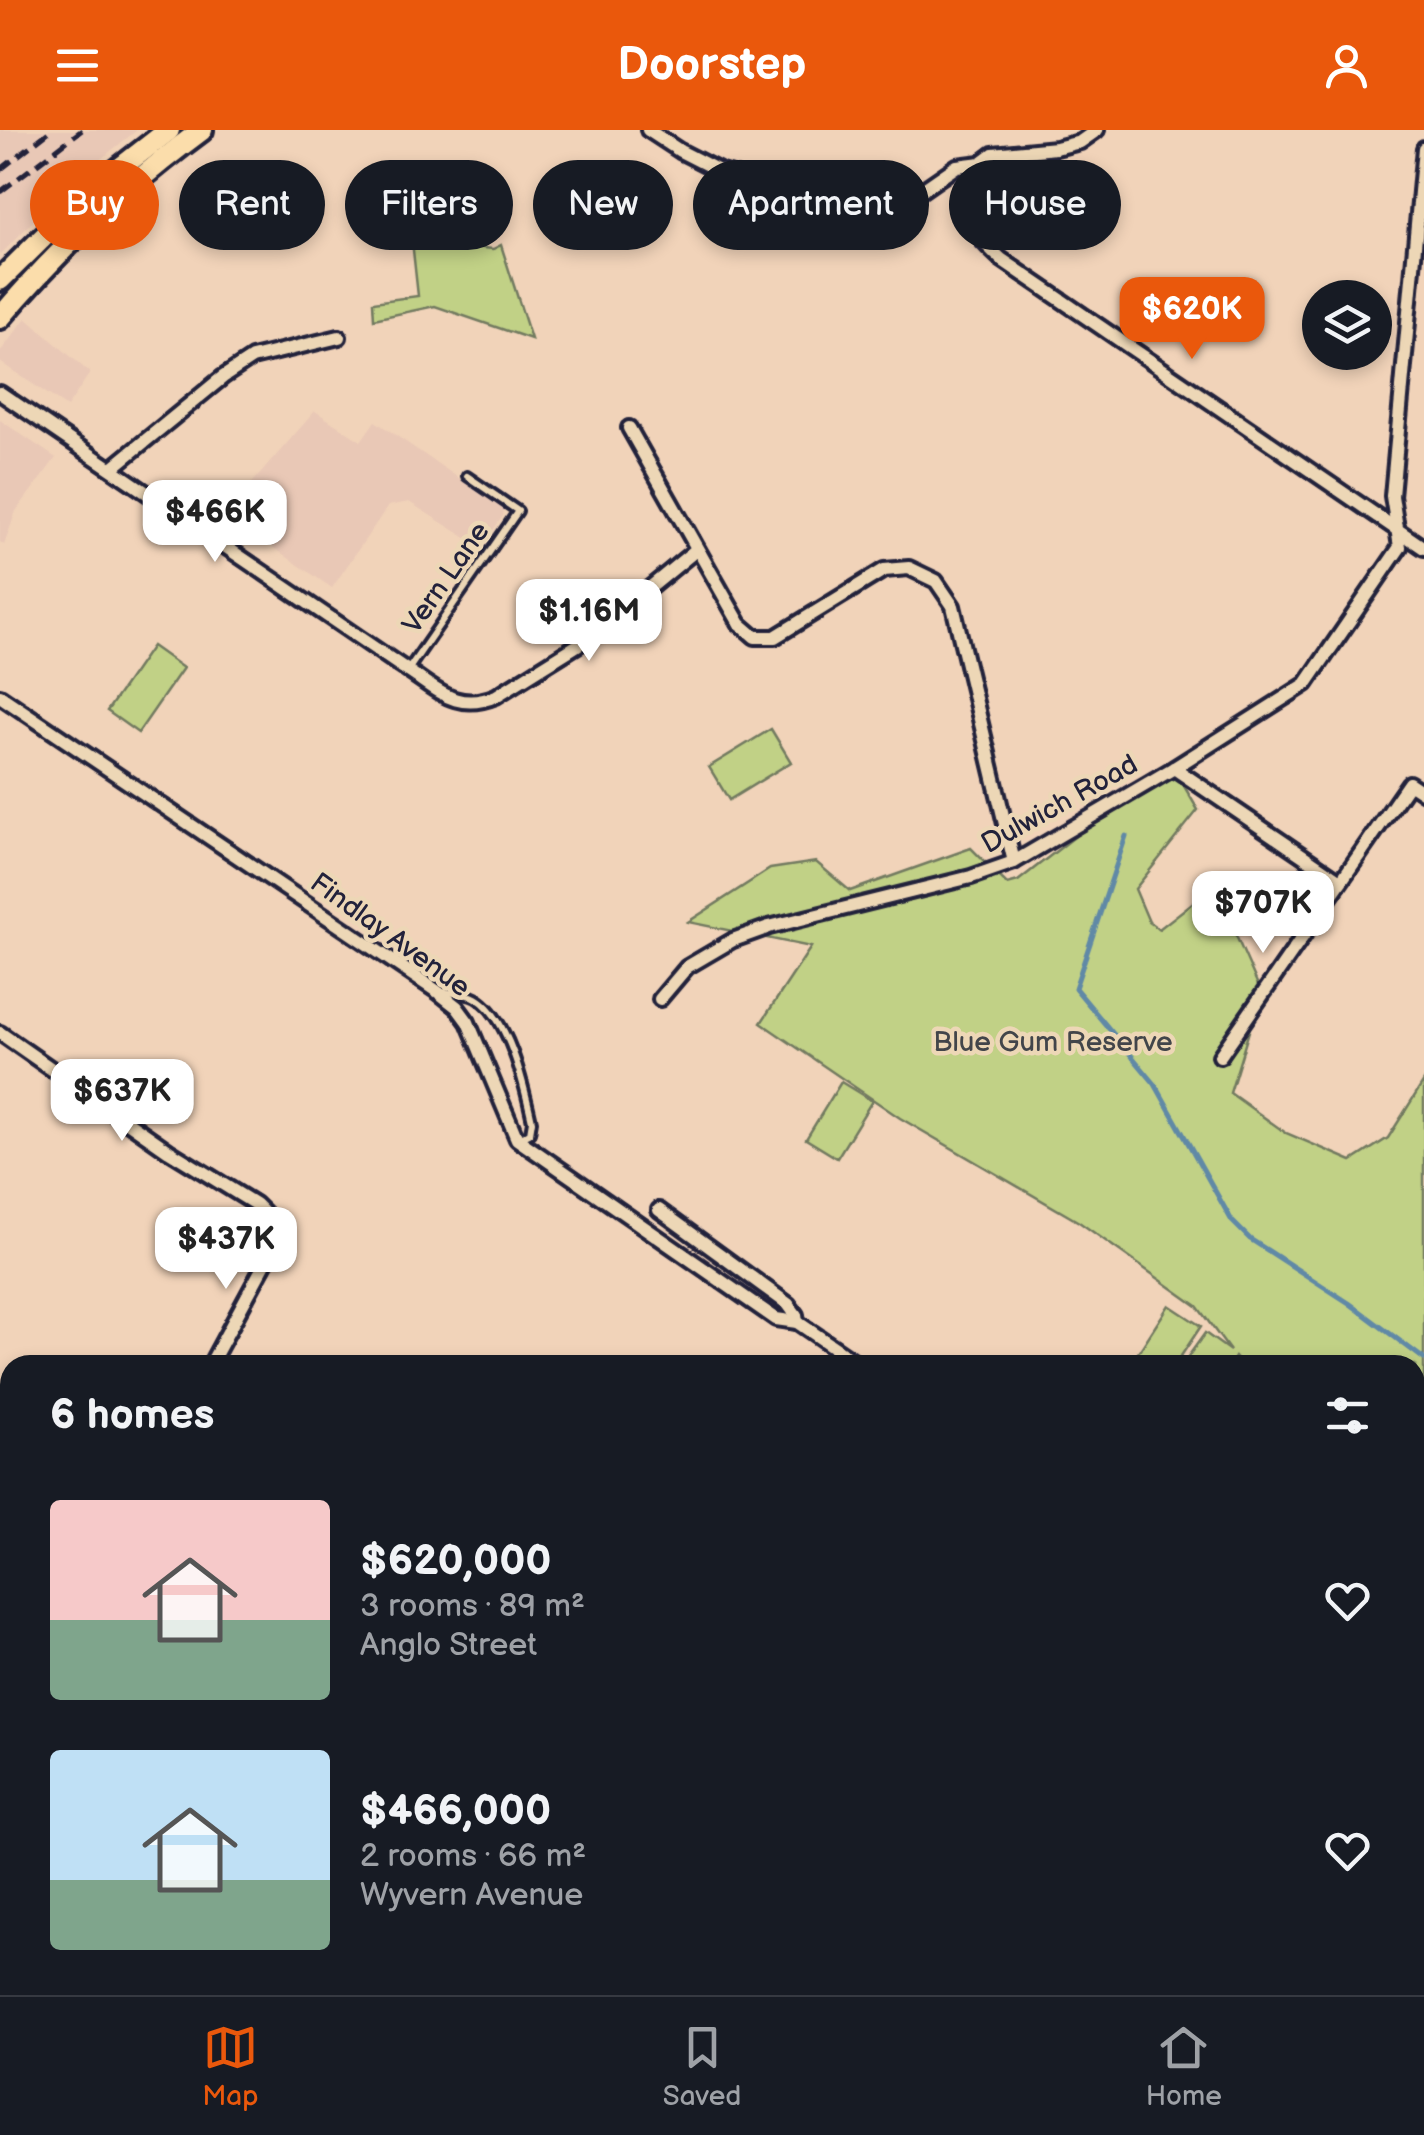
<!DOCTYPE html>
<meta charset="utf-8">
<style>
body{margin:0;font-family:"Balsamiq Sans",sans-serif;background:#242831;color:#f1f3f6;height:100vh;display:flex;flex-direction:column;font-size:38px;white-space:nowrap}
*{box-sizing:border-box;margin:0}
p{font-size:32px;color:#9ea1a6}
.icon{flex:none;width:55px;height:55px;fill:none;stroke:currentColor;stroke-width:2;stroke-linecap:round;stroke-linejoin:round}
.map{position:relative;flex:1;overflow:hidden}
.panel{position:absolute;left:0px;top:1225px;width:1425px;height:640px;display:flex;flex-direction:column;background:#171b24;border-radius:30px 30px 0 0;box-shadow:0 5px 15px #0003}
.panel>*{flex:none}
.banner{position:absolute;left:30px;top:30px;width:1365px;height:90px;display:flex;gap:20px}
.tools{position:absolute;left:1302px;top:150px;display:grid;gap:20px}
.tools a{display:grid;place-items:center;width:90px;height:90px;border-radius:50%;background:#171b24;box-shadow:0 5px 15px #0003;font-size:50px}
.price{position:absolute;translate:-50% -85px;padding:0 22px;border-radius:20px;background:#fff;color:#222;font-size:32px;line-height:65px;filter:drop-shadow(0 2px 5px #0008)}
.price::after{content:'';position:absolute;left:50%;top:60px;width:30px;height:22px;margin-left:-15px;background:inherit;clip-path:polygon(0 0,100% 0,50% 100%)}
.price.selected{background:#ea580c;color:#fff}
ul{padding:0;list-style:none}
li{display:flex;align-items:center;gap:30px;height:250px;padding:0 50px}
li span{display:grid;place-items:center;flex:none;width:280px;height:200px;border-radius:10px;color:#555}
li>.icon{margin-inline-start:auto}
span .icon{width:120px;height:120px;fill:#fffc;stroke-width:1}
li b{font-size:42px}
h2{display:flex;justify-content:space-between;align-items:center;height:120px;padding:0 50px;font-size:42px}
.chip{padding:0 35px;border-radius:45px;background:#171b24;box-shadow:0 5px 15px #0003;font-size:35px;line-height:90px}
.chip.selected{background:#ea580c;color:#fff}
header{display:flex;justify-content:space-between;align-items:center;height:130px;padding:0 50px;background:#ea580c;color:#fff;font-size:45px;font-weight:700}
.tab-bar{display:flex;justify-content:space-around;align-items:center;height:140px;border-top:2px solid #363941;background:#171b24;font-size:28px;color:#9ea1a6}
.tab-bar a{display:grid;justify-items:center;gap:5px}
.tab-bar .selected{color:#ea580c}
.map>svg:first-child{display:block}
.built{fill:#e9c8b6}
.green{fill:#c1d186;stroke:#727a60;stroke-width:2.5}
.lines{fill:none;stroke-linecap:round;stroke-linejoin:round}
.stream{stroke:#6189a6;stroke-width:5}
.service-casing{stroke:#22223b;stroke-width:14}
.minor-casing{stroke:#22223b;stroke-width:20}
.trunk-casing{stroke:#22223b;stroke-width:28}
.service{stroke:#edd7b6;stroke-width:6}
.minor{stroke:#edd7b6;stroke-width:12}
.trunk{stroke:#fbddab;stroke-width:20}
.rail{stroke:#22223b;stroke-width:5;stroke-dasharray:15 8;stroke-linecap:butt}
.labels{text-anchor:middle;stroke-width:9;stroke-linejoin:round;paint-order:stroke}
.street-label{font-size:28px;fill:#22223b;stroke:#edd7b6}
.park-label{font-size:28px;fill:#42454a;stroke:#edd7b6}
</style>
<header><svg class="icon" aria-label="menu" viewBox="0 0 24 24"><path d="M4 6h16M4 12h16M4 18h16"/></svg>Doorstep<svg class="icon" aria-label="person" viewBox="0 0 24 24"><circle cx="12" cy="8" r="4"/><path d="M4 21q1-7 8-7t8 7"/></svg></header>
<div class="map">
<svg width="1424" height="1865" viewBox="0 0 1424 1865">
<rect width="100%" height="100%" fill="#f1d3b9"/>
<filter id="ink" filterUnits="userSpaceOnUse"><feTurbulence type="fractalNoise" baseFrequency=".01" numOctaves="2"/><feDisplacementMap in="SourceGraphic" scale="20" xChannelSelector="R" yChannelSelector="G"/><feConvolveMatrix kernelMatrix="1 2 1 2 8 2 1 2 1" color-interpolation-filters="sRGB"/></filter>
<g filter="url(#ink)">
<!-- built -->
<g class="built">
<polygon points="0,0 137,0 66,57 0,125"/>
<polygon points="26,188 90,243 67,277 0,232 0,222"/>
<polygon points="315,281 361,311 375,291 504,379 503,386 481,417 409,372 388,376 332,458 225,384"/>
<polygon points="0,290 56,328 16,381 4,415 0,412"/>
</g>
<!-- green -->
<g class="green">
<polygon points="412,111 493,119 501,115 531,209 435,176 374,189 373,172 418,166"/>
<polygon points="152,516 183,538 138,603 107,581"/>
<polygon points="771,599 791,632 729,670 709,637"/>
<polygon points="1170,632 1198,680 1135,759 1149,792 1159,799 1214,756 1261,862 1230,963 1286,1003 1352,1031 1388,1008 1424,951 1424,1582 1415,1556 1415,1235 1242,1235 1235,1227 1230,1235 1182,1235 1205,1203 1230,1221 1197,1176 1079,1092 900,988 761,893 811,817 688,792 770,739 816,732 850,761 971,718 1007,754 1018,751"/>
<polygon points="841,952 872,971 837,1028 806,1009"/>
<polygon points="1169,1175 1201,1196 1175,1235 1137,1235 1132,1232"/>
<polygon points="1424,1662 1424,1865 1372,1865 1373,1855 1415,1855 1415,1666"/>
</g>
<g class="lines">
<!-- stream -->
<g class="stream">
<polyline points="1126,706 1075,858 1155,954 1232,1091 1250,1109 1349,1173 1424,1229"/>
<polyline points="1415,1404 1424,1401"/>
</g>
<defs>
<g id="service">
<polyline points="408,540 518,381 467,346"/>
<path d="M444,862C454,863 467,863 476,868C509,887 524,955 532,991L530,1003L518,1009"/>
</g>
<g id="minor">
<polyline points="648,0 680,21 719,41 739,47 794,51 835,71 857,74 918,63 957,36 981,33 993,24 1056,18 1080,12 1097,0"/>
<path d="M981,33C948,72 968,99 1001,129L1424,418"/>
<path d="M0,263L408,541C439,561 457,582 496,566L589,508L697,419"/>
<polyline points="629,298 740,494 755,507 775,507 884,440 909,438 936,451 953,476 1014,732"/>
<polyline points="112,338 223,247 252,228 339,207"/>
<polyline points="0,566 438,862 457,877 468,892 517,1009 776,1189 797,1192 860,1235"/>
<polyline points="1174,638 1340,751"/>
<polyline points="660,869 687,837 733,810 769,797 971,747 1014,732 1174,638 1306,554 1400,417 1392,366 1424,18"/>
<polyline points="0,903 169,1021 255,1074 272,1091 276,1101 271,1122 210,1235"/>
<polyline points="1220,926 1409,653 1424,663"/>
<polyline points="659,1080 788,1174 796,1185 797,1192"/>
<polyline points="0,1382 10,1390"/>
<polyline points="0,1517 10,1500"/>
<polyline points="0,1824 10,1815"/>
<polyline points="233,1855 256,1865"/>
<polyline points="1200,1865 1212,1855"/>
</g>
<g id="trunk">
<polyline points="0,150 88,63 169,0"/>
<path d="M0,188C59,118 129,54 202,0"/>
</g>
</defs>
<!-- service casing -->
<use href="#service" class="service-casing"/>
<!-- minor casing -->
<use href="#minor" class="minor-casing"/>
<!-- trunk casing -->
<use href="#trunk" class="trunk-casing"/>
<!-- service -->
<use href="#service" class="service"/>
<!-- minor -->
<use href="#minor" class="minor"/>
<!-- trunk -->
<use href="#trunk" class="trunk"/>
<!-- rail -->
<g class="rail">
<polyline points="0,40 51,0"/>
<polyline points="0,62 82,0"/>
</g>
</g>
</g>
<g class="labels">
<!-- street labels -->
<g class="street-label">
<text transform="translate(445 447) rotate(-55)" y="10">Vern Lane</text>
<text transform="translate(1059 673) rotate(-29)" y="10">Dulwich Road</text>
<text transform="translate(391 804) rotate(36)" y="10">Findlay Avenue</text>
</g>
<!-- park labels -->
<g class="park-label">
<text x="1053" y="921">Blue Gum Reserve</text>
</g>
</g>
</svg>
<div class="tools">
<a><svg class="icon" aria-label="layers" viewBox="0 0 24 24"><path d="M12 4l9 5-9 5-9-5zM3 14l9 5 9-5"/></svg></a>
</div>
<b class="price selected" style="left:1192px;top:232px">$620K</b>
<b class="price" style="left:215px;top:435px">$466K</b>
<b class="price" style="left:589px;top:534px">$1.16M</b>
<b class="price" style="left:1263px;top:826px">$707K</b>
<b class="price" style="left:122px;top:1014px">$637K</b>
<b class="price" style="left:226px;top:1162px">$437K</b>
<div class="banner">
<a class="chip selected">Buy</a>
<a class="chip">Rent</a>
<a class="chip">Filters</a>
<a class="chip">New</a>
<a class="chip">Apartment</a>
<a class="chip">House</a>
</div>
<section class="panel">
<h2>6 homes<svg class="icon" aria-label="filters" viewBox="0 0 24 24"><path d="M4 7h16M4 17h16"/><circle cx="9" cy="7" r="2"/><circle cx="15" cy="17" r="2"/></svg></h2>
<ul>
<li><span style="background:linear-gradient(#f6c9c9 60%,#7fa58c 0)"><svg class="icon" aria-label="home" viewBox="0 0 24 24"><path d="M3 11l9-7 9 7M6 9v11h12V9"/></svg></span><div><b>$620,000</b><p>3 rooms · 89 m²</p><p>Anglo Street</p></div><svg class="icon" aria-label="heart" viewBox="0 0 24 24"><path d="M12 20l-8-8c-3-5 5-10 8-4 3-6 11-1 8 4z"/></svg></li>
<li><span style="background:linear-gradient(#bfe0f5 65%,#7fa58c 0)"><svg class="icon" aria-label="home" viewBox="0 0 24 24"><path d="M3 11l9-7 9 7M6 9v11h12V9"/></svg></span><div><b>$466,000</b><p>2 rooms · 66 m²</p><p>Wyvern Avenue</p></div><svg class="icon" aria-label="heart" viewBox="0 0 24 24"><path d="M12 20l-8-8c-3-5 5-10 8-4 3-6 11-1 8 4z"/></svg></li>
</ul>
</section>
</div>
<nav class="tab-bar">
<a class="selected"><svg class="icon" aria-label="map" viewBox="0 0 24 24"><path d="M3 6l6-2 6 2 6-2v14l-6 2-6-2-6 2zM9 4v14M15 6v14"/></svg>Map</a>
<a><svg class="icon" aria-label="saved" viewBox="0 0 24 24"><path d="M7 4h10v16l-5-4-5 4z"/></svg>Saved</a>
<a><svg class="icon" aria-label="home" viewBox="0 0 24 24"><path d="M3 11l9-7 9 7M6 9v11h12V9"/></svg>Home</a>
</nav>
